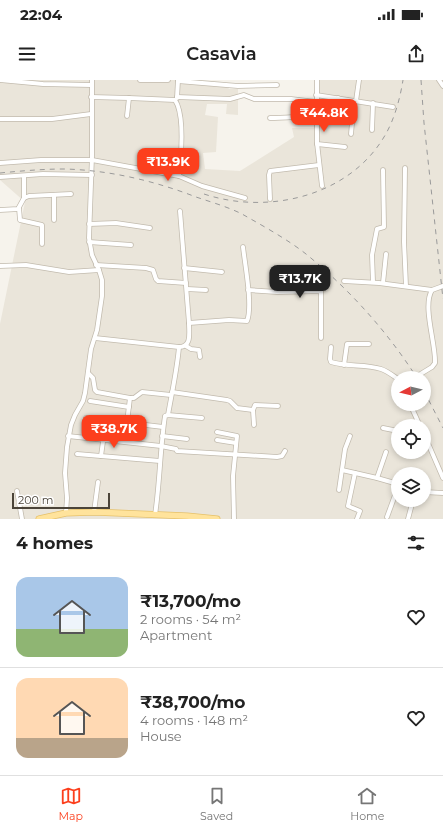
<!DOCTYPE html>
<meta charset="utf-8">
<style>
body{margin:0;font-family:Montserrat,sans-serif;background:#f2f2f2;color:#222;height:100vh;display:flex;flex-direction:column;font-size:15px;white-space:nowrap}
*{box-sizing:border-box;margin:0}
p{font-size:13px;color:#767676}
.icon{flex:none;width:22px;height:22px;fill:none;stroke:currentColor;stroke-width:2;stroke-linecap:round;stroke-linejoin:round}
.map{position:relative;height:439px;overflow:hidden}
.drawer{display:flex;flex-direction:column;background:#fff;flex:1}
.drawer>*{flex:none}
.needle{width:26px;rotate:263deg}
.tools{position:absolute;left:391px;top:291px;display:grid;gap:8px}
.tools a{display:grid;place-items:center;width:40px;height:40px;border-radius:50%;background:#fff;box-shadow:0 2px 6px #0003;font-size:20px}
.scale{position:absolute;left:12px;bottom:10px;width:98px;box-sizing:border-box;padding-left:4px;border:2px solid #4b4439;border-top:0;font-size:11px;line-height:14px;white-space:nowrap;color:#4b4439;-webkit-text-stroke:3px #fff;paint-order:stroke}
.price{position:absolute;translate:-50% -34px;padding:0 9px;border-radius:8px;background:#fc3f1d;color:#fff;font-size:13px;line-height:26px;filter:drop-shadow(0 1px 2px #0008)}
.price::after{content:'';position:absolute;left:50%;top:24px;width:12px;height:9px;margin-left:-6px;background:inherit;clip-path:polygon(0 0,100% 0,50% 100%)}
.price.selected{background:#222;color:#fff}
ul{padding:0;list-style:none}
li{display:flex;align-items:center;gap:12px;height:100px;padding:0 16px}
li+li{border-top:1px solid #e0e0e0}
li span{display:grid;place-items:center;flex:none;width:112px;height:80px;border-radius:12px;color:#555}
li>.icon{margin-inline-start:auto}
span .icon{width:48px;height:48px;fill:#fffc;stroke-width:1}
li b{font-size:17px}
h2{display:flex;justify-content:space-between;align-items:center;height:48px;padding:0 16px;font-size:17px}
.status{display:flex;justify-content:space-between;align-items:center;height:28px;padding:0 20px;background:#fff;direction:ltr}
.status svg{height:11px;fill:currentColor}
header{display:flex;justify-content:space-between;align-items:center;height:52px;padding:0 16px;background:#fff;font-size:18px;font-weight:600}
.dock{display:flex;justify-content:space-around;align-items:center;height:56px;border-top:1px solid #e0e0e0;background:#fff;font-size:11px;color:#767676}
.dock a{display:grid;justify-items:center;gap:2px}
.dock .selected{color:#fc3f1d}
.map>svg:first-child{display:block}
.residential{fill:#eae5da;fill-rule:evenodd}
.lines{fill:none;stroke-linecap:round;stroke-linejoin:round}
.minor-casing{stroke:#c2bbae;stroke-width:5.5}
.major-casing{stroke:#e6c16a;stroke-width:7}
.minor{stroke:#fff;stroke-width:4}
.major{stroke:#ffe39c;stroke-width:5.5}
.rail{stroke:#9a9a9a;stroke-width:1;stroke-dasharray:5 5;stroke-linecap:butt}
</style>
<div class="status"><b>22:04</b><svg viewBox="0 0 49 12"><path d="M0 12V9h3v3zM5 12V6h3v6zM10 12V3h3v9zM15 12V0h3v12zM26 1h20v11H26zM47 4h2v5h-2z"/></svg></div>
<header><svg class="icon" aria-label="menu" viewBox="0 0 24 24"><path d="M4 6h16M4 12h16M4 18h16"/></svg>Casavia<svg class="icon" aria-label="share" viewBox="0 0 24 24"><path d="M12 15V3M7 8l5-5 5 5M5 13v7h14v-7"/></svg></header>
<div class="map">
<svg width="443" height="439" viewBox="0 0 443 439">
<rect width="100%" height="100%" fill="#f6f3ec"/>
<!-- residential -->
<path class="residential" d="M0,0H184L225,3L229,9H238V35L226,34L227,24H207L205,35L218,37L216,72L203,73L205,89L240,91L294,57L292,48H314L315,0H443V439H0V244L25,122L0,100ZM398,298H424V324H398ZM398,346H424V372H398ZM398,394H424V420H398Z"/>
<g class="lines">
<defs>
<g id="minor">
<polyline points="0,0 43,4 91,5"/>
<polyline points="140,0 168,0"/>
<polyline points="317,0 317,63 322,106"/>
<polyline points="439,0 443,6"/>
<polyline points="178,1 238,6 277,5"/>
<polyline points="316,15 393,27"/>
<path d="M91,17L129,18L175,20C185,35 181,78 179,96"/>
<polyline points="177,17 230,19 244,15 254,19 291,19 316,22"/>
<polyline points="177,18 178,0"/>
<polyline points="356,21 359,0"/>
<polyline points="127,36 129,18"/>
<path d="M270,38C286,38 301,36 316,36"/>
<polyline points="337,38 338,18"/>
<polyline points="0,39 52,39 91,34"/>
<polyline points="372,50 373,23"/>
<polyline points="351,54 354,21"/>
<polyline points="317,64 345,67"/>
<polyline points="0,83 41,80 92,80 179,96 202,106 245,118"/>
<polyline points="405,88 404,162 406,206"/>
<polyline points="24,96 24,118"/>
<polyline points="0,97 43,94 92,95"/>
<polyline points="54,115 54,140"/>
<polyline points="270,119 269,95 270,91 319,85"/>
<polyline points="19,128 20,140 42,145 42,164"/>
<polyline points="0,130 18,129 24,118 29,116 71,114"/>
<polyline points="89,144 116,143 150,148"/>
<polyline points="89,162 131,165"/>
<polyline points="96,185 146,188 153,190 156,199 158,201 186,203"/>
<polyline points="0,186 26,185 69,192 99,190"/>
<polyline points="184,188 222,192"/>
<polyline points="344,201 379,203 432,210"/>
<polyline points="373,202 372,175 377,149 384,147 383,90"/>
<polyline points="383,203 386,174"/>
<polyline points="187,209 206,210"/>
<polyline points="248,210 277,212 321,211 321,258"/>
<path d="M189,243L229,240L247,241C253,226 245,185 243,167"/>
<path d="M95,258L179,267C192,267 189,253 189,243L180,131"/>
<polyline points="186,266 191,269 199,270 200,277"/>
<path d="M331,267L330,279L331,282C347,287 365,284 381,289C387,291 392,295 398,299"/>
<polyline points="344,285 347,264 369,264"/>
<polyline points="88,293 93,298 95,310 97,312 130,318 134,318 142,312 171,315"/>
<path d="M414,298L432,287L435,283C436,264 422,226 432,210L443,206"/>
<polyline points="172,312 227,320 230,321 237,328 253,330"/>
<polyline points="90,321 129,327"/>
<polyline points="410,324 420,346"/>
<path d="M168,335C172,312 177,290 179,267"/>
<polyline points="86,338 163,347"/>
<polyline points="127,342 130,318"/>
<polyline points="254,345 253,330 255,325 278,326"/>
<polyline points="383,348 398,351"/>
<polyline points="217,352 237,356 233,396 234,439"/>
<polyline points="424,354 443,398"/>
<polyline points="68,356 161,366 176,369 177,371 277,377 282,376 285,371"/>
<polyline points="162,356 187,359"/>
<polyline points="217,360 236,363"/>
<polyline points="77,374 160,381"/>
<polyline points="101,376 106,340"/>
<polyline points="342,390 377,398 398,404"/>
<polyline points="355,393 348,426 360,431 357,439"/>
<polyline points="377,398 386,372"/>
<polyline points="339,410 345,369 350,356"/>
<polyline points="17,411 22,439"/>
<polyline points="424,412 443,413"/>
<polyline points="94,432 98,402"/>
<polyline points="66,433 67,418 65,393 67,367 71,345 75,335 83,321 85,313 91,269 97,250 102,216 102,200 99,190 92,175 89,158 92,76 92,0"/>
<path d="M155,435C160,402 160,369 165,336L168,335L202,338"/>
<polyline points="387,437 398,407"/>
<polyline points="408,439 413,420"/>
</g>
<polyline id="major" points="39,439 66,433 94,432 187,436 217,439"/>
</defs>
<!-- minor casing -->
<use href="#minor" class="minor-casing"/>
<!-- major casing -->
<use href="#major" class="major-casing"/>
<!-- minor -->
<use href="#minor" class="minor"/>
<!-- major -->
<use href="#major" class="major"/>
<!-- rail -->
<g class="rail">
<polyline points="421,0 424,43 443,219"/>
<path d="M0,93C21,91 42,89 64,89C109,90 155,101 196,117C211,122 228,127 242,134C263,146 287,159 306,174C349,209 387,251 417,298"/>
<path d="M204,114C267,135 348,117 384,57C394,41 400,19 403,0"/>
<polyline points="424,311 443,348"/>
</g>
</g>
</svg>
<div class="tools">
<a><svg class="needle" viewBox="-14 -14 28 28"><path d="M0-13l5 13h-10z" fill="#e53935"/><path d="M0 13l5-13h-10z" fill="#767676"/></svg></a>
<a><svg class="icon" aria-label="locate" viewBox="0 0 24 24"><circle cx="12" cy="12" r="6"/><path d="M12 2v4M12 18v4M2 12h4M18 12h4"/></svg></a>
<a><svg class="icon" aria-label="layers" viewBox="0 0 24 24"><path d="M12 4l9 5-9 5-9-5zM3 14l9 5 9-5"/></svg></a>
</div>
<div class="scale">200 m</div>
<b class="price" style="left:324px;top:53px">₹44.8K</b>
<b class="price" style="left:168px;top:102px">₹13.9K</b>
<b class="price selected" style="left:300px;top:219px">₹13.7K</b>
<b class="price" style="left:114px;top:369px">₹38.7K</b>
</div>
<section class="drawer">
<h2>4 homes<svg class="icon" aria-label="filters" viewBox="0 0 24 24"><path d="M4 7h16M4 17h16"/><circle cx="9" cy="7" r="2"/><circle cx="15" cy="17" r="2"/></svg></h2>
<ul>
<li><span style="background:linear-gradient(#a9c7e8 65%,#8fb573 0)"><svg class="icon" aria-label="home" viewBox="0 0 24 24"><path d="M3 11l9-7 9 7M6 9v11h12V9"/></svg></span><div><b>₹13,700/mo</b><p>2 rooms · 54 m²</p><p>Apartment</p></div><svg class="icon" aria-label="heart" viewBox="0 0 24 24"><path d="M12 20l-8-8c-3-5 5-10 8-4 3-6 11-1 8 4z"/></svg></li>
<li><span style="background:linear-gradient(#ffd9b3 75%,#b9a48a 0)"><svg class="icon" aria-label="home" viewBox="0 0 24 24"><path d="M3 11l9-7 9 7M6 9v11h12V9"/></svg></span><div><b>₹38,700/mo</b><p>4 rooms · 148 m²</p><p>House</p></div><svg class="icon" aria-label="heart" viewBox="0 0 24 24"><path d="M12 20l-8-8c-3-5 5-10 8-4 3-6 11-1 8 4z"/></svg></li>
</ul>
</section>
<nav class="dock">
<a class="selected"><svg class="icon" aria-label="map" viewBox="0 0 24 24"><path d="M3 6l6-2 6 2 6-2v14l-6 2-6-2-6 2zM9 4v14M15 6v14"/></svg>Map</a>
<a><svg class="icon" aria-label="saved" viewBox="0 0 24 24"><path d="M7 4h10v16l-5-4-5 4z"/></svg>Saved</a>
<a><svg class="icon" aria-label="home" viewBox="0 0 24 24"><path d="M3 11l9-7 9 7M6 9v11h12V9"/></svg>Home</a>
</nav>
